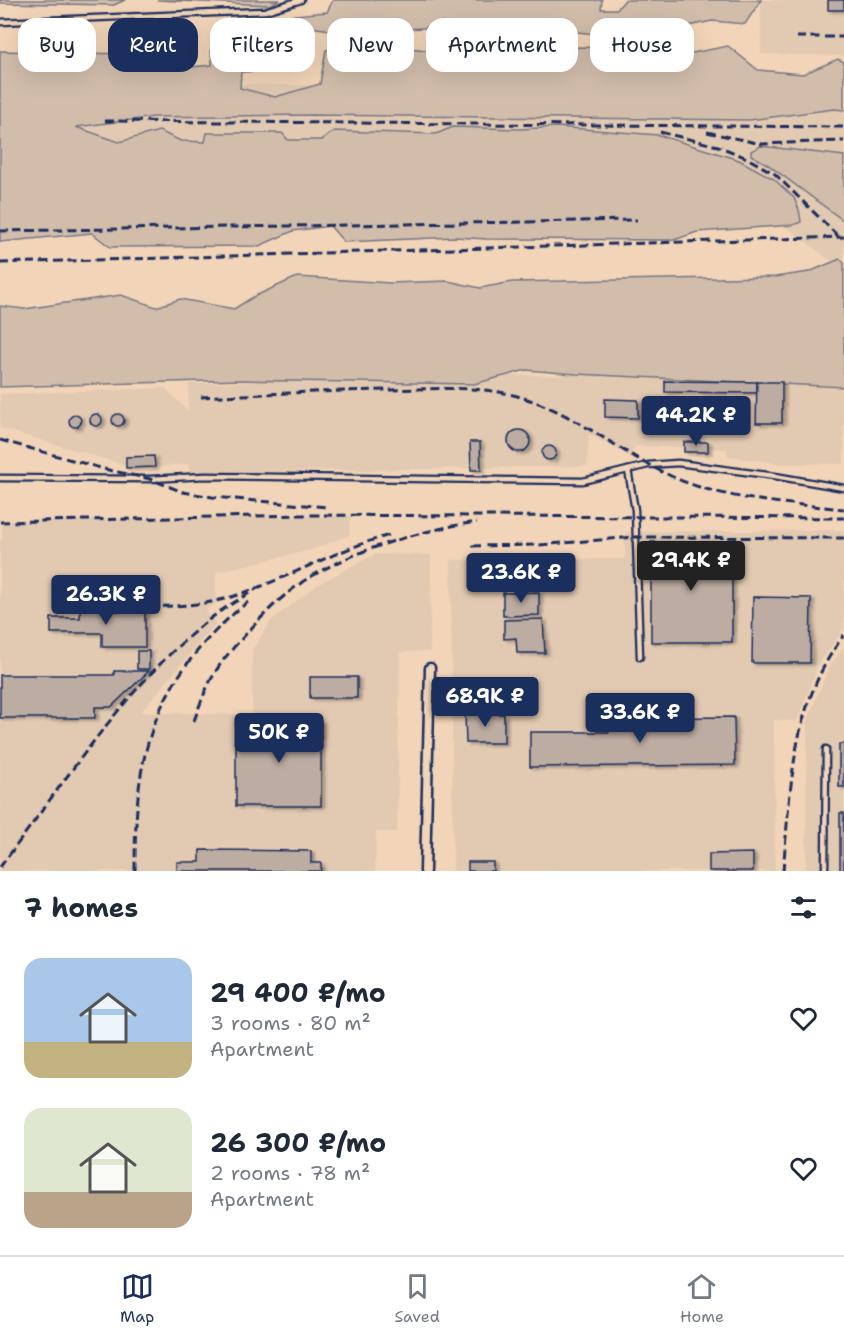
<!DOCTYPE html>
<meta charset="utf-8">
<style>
body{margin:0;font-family:"Shantell Sans",sans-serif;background:#f6f6f7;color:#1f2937;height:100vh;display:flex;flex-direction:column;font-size:22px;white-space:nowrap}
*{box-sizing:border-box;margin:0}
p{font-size:20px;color:#747a83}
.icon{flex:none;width:33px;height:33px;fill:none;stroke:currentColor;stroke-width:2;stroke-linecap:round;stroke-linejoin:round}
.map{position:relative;height:871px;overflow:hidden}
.panel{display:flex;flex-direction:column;background:#fff;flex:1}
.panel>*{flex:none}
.banner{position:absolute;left:18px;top:18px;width:808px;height:54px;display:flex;gap:12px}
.price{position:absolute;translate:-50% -51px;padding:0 14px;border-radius:6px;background:#1b2f5e;color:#fff;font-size:20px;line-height:39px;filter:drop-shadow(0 2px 3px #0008)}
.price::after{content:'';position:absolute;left:50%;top:36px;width:18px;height:14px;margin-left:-9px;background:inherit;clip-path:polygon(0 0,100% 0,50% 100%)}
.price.current{background:#222;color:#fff}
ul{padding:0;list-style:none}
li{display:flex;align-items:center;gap:18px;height:150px;padding:0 24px}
li span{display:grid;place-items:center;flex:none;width:168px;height:120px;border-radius:18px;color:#555}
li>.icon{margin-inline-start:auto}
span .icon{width:72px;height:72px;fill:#fffc;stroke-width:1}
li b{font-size:26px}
h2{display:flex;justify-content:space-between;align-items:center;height:72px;padding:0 24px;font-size:26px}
.chip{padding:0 21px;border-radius:18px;background:#fff;box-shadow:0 6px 24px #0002;font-size:21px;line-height:54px}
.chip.current{background:#1b2f5e;color:#fff}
.tabs{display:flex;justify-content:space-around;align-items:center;height:84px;border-top:2px solid #e0e1e3;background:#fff;font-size:16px;color:#747a83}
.tabs a{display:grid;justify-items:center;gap:3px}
.tabs .current{color:#1b2f5e}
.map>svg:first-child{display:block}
.built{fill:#e2c9b1}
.green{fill:#d2bdab;stroke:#767684;stroke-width:1.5}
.building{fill:#bdaca2;stroke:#1b2f5e;stroke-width:1.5;filter:url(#shadow)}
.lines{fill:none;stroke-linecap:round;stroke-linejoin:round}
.service-casing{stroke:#1b2f5e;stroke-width:9}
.minor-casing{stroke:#1b2f5e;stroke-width:13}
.service{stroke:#f2d5b8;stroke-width:4.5}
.minor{stroke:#f2d5b8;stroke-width:8}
.rail{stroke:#1b2f5e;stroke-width:3;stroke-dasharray:9 4.5;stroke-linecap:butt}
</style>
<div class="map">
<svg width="844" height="871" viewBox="0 0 844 871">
<defs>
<filter id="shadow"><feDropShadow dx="3.5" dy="2" stdDeviation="1.5" flood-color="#0004"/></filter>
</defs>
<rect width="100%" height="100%" fill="#f2d5b8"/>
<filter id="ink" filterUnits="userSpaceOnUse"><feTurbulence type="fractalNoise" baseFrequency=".0167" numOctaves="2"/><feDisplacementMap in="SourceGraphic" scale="12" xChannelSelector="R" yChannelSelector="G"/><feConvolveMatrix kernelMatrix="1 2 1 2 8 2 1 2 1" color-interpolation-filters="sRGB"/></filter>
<g filter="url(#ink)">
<!-- built -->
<g class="built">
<polygon points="761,0 844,0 844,56 761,54"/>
<polygon points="0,80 688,92 844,92 844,271 703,163 0,143"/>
<polygon points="565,373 844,384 844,464 776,463 728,456 727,449 635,446 630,457 589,434 587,466 190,473 188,464 135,468 0,428 0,394 165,388 188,411 189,384 460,374 564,376"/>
<polygon points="350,516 349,535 311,550 216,572 216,603 206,611 216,623 141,712 252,715 252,650 272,620 317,585 375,554 431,555 430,651 400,652 397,832 376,832 375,871 0,871 0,540 2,540 2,521"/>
<polygon points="844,530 844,629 819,663 797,721 774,720 775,871 453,871 451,560 625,559 625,532"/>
<polygon points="844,647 844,871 806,871 807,723 816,698 831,664"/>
</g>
<!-- green -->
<g class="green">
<polygon points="0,0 125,0 114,5 0,3"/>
<polygon points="157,0 280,0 269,5"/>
<polygon points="333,0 602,0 601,9 617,9 625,0 761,0 745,24 712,21 660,32 637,21 610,26 606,35 537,28 458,31 442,22 424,28 343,32 304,26 294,15 327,12"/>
<polygon points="451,42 471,44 490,53 545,53 563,47 653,48 672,57 728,46 758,70 803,74 838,59 844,62 844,110 834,109 749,120 312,115 154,117 76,127 119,142 159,131 181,141 205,142 207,133 282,133 288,140 322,140 334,131 436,134 453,127 519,129 557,127 658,135 739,160 774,179 794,198 799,210 801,222 793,225 697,232 674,240 486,239 455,237 344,242 330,226 293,231 259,246 110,247 92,233 0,242 0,51 169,55 191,67 212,65 211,49 248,44 259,57 283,56 283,70 241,72 240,88 275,97 320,84 326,50 399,47 445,52"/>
<polygon points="761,146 844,156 844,221 767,164 751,155 751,151"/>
<polygon points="840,259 844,263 844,387 576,374 526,370 474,384 239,380 0,387 0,306 24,309 121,295 156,307 180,299 234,309 253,297 297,277 390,283 448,281 480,288 512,282 775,277 809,272"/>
</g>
<!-- building -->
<g class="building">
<rect x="828" y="0" width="16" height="10"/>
<polygon points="665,381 757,382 757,393 665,392"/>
<polygon points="757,382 782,382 782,423 756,423"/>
<polygon points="605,399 638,400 638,418 605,417"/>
<circle cx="118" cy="420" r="6"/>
<circle cx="96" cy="420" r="6"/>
<circle cx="75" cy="421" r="6"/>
<circle cx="519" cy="441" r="11"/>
<polygon points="470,442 480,442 481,470 471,470"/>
<rect x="684" y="442" width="24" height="10"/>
<circle cx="549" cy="453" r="7"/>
<polygon points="154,456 155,467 126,468 126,457"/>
<rect x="651" y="542" width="81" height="100"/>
<polygon points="539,592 539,615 503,616 503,593"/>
<polygon points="753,597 811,598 810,663 752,663"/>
<polygon points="80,606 103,606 103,611 145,611 145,647 102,647 102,633 51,633 51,618 80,618"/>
<polygon points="543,619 545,653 517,653 516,638 504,639 504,620"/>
<rect x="137" y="651" width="12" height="18"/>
<polygon points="114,671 149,671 111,707 95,707 95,718 0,718 0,675 114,675"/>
<rect x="310" y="677" width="47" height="21"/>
<polygon points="465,714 504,714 504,743 466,743"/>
<polygon points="734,717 735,765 530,767 530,732 609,732 609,718"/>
<rect x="236" y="721" width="85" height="85"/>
<rect x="839" y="744" width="5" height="43"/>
<rect x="840" y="813" width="4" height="58"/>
<polygon points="200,850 311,851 311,863 321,863 321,871 177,871 177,862 200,862"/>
<polygon points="753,853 753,871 709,871 709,854"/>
<rect x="468" y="862" width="25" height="9"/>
</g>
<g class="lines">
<defs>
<g id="service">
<polyline points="0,22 265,11 301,0"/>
<polyline points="628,470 635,510 640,657"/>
<polyline points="0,478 150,479 205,476 583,481 648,465 678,463 775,476 844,488"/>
<polyline points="825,871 826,749"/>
</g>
<polyline id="minor" points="425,871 430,668"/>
</defs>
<!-- service casing -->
<use href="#service" class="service-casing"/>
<!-- minor casing -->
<use href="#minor" class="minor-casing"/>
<!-- service -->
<use href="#service" class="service"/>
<!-- minor -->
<use href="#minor" class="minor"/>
<!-- rail -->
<g class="rail">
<polyline points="797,37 844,37"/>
<polyline points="105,121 844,127"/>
<polyline points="660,132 718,146 747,158 775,174 841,239"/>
<polyline points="707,132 761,144 844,141"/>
<polyline points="0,231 637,220"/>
<polyline points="0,263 844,237"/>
<path d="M201,397C263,394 325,391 387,390C433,389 483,384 527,399C579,416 622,454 671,476C725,501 786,503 844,509"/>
<polyline points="0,440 104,469 150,479 183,492 212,497 327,507"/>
<polyline points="0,522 302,515 844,518"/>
<polyline points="472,546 539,545 635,537 844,538"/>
<path d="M109,606C148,606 189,609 228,598C284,581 334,550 390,535"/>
<path d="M194,721C200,704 206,687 216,671C224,657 237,644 248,632C264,614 281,597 301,583C346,552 424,529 477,522"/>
<path d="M0,867C63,785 120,694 200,627C218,611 240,599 261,586"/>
<path d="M135,871C135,780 142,713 205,642C218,628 233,613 248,602"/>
<path d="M783,871C791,787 791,705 844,635"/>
</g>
</g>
</g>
</svg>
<b class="price" style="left:696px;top:447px">44.2K ₽</b>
<b class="price current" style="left:691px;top:592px">29.4K ₽</b>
<b class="price" style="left:521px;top:604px">23.6K ₽</b>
<b class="price" style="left:106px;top:626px">26.3K ₽</b>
<b class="price" style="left:485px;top:728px">68.9K ₽</b>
<b class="price" style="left:640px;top:744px">33.6K ₽</b>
<b class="price" style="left:279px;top:764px">50K ₽</b>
<div class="banner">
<a class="chip">Buy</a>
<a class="chip current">Rent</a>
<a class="chip">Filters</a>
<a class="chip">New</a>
<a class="chip">Apartment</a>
<a class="chip">House</a>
</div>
</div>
<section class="panel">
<h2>7 homes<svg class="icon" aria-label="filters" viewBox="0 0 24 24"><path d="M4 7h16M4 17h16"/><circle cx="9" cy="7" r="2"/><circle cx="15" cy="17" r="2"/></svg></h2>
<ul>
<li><span style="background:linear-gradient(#a9c7e8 70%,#c2b280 0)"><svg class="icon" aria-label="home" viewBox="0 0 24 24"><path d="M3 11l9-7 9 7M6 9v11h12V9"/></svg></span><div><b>29 400 ₽/mo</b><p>3 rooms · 80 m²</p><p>Apartment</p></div><svg class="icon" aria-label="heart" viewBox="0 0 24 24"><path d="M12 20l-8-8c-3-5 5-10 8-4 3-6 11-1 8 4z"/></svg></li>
<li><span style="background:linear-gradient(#dfe7d0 70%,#b9a48a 0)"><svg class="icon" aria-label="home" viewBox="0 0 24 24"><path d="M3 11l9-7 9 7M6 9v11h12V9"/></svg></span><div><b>26 300 ₽/mo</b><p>2 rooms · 78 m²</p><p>Apartment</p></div><svg class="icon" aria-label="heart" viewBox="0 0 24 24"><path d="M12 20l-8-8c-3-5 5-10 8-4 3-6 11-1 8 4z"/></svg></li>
</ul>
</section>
<nav class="tabs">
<a class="current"><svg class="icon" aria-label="map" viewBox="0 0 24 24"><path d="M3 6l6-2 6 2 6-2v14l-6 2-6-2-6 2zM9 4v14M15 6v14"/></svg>Map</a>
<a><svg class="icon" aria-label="saved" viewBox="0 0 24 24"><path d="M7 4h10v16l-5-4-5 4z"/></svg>Saved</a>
<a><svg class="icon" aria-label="home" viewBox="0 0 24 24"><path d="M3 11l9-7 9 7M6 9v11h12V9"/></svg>Home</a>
</nav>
